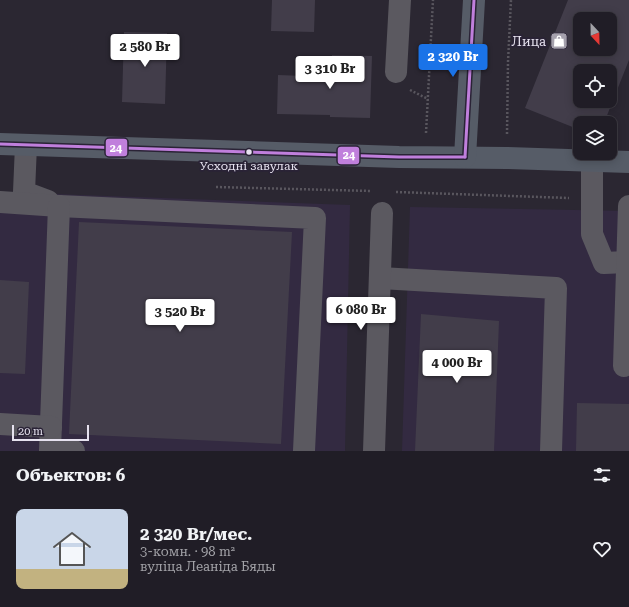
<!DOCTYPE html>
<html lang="ru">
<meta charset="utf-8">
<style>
body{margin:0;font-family:"Roboto Serif",serif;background:#2d2a32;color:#f1f3f6;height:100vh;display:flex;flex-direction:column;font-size:15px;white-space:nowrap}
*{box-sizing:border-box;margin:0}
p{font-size:13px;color:#a2a2a7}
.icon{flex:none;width:22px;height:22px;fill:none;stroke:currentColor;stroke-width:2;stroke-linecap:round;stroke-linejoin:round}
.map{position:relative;height:451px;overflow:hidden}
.drawer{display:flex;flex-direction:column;background:#201d26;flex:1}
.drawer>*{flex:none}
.needle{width:26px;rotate:158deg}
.controls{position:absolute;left:573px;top:12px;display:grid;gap:8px}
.controls a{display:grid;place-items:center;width:44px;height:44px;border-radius:8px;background:#201d26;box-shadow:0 2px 10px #0003,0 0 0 1px #3d3b43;font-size:20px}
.scale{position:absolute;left:12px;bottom:10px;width:77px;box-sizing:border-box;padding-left:4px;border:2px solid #e6e2ef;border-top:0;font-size:11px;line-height:14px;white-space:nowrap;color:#e6e2ef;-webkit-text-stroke:3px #2a2336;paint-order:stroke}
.price{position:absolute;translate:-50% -34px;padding:0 9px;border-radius:4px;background:#fff;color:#222;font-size:13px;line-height:26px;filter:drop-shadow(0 1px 2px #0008)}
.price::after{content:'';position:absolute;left:50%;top:24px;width:12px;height:9px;margin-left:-6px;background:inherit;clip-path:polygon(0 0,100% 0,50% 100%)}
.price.on{background:#1a73e8;color:#fff}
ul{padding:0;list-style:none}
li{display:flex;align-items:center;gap:12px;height:100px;padding:0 16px}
li span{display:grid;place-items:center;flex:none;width:112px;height:80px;border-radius:8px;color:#555}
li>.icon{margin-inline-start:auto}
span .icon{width:48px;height:48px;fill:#fffc;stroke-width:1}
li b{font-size:17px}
h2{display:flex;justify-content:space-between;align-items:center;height:48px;padding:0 16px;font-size:17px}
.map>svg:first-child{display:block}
.built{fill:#332a41}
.building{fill:#423d4a;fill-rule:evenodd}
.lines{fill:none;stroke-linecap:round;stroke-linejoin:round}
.path{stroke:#59565e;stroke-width:2.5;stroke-dasharray:2 2;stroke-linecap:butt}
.minor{stroke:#5b5960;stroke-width:22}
.major{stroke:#565c67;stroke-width:22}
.bus-1-casing{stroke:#2a2336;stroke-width:6}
.bus-1{stroke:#c07fdc;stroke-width:3}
.bus-dot{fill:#e6e2ef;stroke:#2a2336;stroke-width:1.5}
.labels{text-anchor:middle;stroke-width:3.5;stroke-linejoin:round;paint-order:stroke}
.bus-label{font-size:12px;fill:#e6e2ef;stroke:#2a2336}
.poi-label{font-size:13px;fill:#e6e2ef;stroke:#2a2336;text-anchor:end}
.line-badge{stroke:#2a2336;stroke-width:1.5}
.badge-label{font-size:11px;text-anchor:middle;font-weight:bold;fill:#fff}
</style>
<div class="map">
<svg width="629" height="451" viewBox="0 0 629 451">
<rect width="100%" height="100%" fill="#2b2732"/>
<!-- built -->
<g class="built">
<polygon points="0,192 350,205 345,451 0,451"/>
<polygon points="410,207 629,211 629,451 402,451"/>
</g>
<!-- building -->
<g class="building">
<polygon points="272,0 315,0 314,32 271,31"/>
<path d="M568,0H629V60L604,123H580V130L525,108ZM580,19H610V49H580ZM580,71H610V101H580Z"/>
<polygon points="124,32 167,33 165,104 122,102"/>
<polygon points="332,55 372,56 370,118 330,117 330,115 277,114 278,75 331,77"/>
<polygon points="79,222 292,232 281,444 69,434"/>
<polygon points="0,280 29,282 25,374 0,373"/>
<polygon points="421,314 499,321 494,451 415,451"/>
<polygon points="577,403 629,404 629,451 576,451"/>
</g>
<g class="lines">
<!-- path -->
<g class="path">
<polyline points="410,90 428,99"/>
<polyline points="426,133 433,0"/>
<polyline points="507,134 508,62 511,0"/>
<polyline points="216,187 371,191"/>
<polyline points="396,192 569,198"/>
</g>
<!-- minor -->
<g class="minor">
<polyline points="396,72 400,0"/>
<polyline points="26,145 24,192 48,201"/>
<polyline points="592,161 592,234 604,263 627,262"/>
<polyline points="0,202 59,206 315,218 304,451"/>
<polyline points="59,206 50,450 74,451"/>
<polyline points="380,278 556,288 551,451"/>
<polyline points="624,366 629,206"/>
<polyline points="0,424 51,427"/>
<polyline points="374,451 382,213"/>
</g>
<!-- major -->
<g class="major">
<polyline points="0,144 399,157 507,158 629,162"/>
<polyline points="465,157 474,0"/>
</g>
<defs>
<g id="bus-1">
<polyline points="0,144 399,157 465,157"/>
<polyline points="465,157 474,0"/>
</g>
</defs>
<!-- bus-1 casing -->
<use href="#bus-1" class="bus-1-casing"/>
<!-- bus-1 -->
<use href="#bus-1" class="bus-1"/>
</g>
<!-- icons -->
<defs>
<symbol id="shop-square" viewBox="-11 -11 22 22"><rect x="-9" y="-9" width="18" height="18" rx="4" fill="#a5a1ad" stroke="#2a2336"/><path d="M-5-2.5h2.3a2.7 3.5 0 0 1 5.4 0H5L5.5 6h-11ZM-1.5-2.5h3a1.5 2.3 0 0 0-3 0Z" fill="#fff"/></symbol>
</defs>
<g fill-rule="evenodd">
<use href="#shop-square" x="549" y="31" width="20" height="20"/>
</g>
<!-- markers -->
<circle class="bus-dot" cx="249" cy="152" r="3.5"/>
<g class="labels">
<!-- bus labels -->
<g class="bus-label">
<text x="249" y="170">Усходні завулак</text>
</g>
<!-- poi labels -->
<g class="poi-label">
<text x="546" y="46">Лица</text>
</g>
</g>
<g class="line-badge">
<rect x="105" y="138" width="23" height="19" rx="4" fill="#c07fdc"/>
<rect x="337" y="146" width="23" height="19" rx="4" fill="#c07fdc"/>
</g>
<g class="badge-label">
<text x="116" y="152">24</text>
<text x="349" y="159">24</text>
</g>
</svg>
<div class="controls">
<a><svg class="needle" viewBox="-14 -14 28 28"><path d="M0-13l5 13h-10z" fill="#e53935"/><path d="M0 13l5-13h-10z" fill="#a2a2a7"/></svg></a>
<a><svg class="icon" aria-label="locate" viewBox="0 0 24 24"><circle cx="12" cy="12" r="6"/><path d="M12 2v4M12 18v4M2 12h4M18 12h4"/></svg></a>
<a><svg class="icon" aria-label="layers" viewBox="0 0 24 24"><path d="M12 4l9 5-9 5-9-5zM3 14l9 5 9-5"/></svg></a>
</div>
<div class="scale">20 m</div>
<b class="price" style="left:145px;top:68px">2 580 Br</b>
<b class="price on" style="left:453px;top:78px">2 320 Br</b>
<b class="price" style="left:330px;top:90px">3 310 Br</b>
<b class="price" style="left:361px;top:331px">6 080 Br</b>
<b class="price" style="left:180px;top:333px">3 520 Br</b>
<b class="price" style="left:457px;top:384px">4 000 Br</b>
</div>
<section class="drawer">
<h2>Объектов: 6<svg class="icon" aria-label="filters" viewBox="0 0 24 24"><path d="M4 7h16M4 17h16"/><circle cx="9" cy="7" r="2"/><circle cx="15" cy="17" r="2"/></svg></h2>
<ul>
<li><span style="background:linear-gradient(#c9d6e8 75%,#c2b280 0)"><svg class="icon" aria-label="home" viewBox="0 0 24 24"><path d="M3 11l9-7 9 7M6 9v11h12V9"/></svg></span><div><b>2 320 Br/мес.</b><p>3-комн. · 98 m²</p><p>вуліца Леаніда Бяды</p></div><svg class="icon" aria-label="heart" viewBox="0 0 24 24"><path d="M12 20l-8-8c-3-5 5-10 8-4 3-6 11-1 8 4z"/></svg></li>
</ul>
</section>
